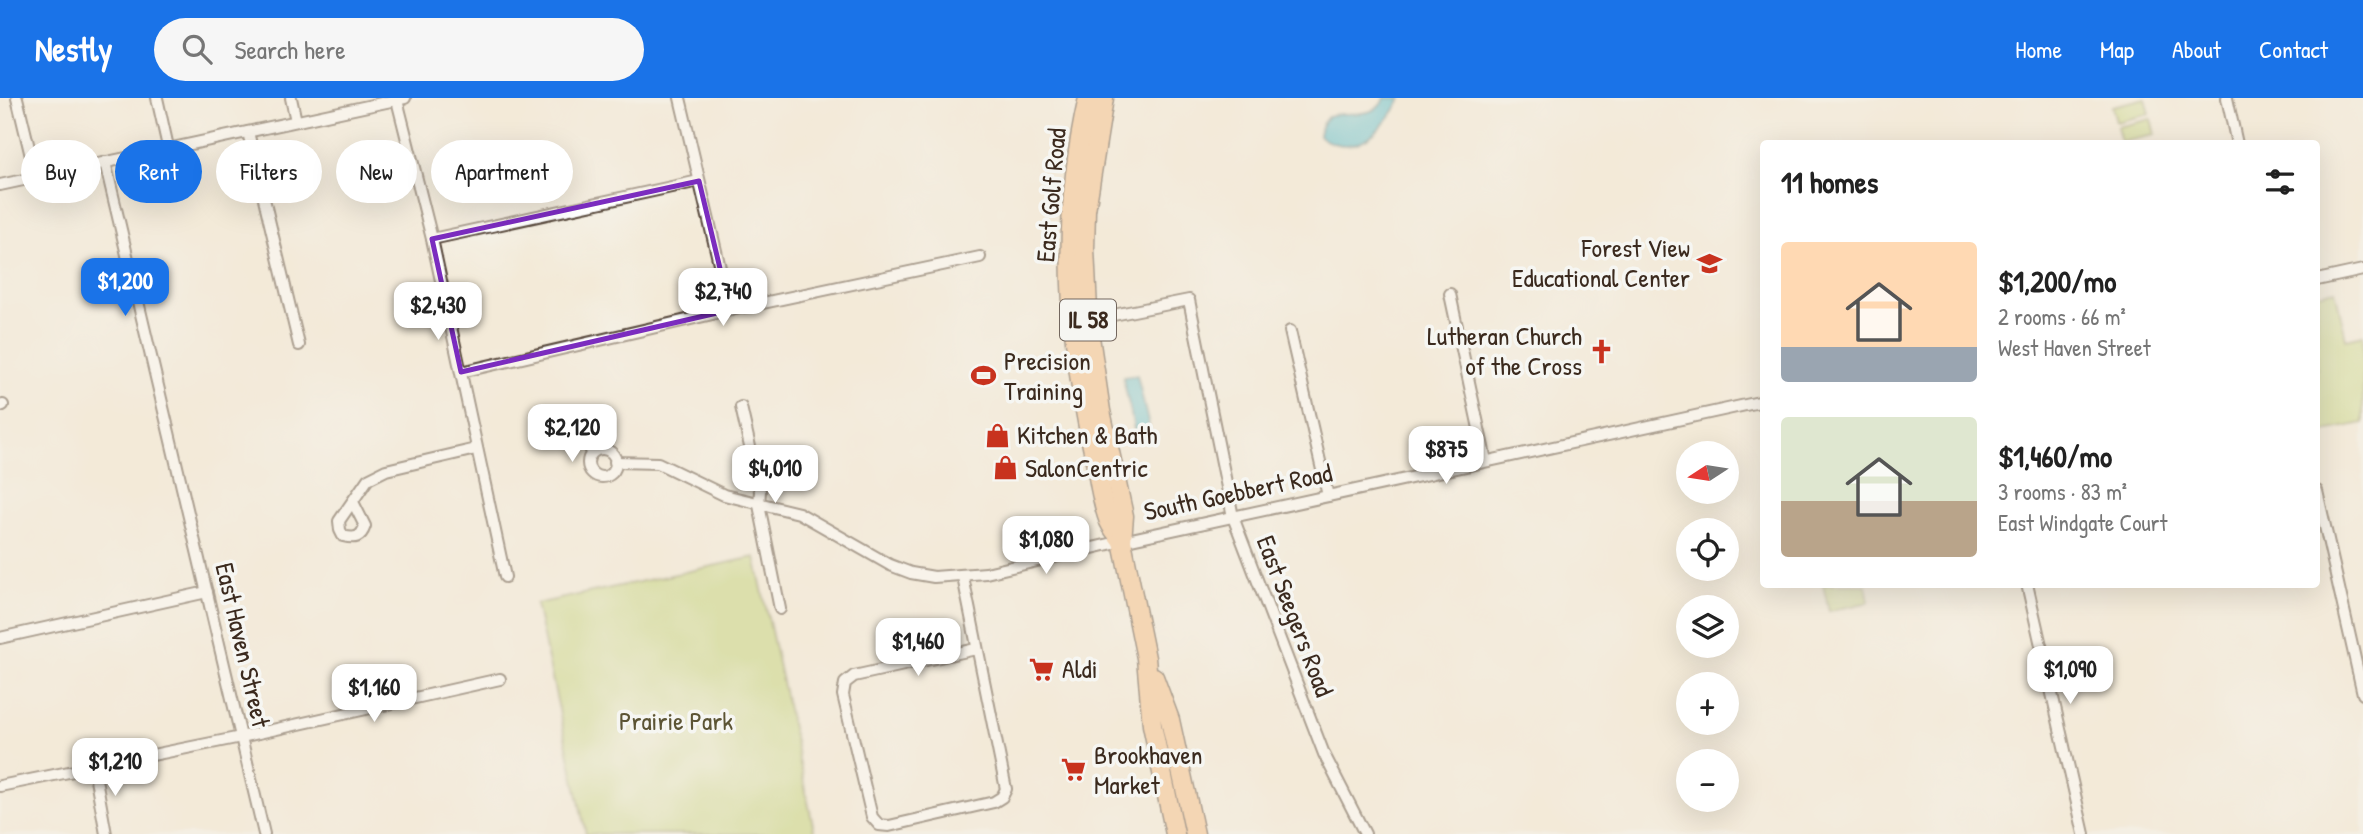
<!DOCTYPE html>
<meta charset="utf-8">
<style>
body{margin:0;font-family:"Patrick Hand",sans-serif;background:#f6f6f6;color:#222;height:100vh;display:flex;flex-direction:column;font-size:26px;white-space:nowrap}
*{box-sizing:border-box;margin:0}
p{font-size:23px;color:#767676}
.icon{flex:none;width:38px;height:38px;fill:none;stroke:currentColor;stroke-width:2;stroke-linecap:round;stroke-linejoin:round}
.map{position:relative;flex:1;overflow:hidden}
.sheet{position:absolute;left:1760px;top:42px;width:560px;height:448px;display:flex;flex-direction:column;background:#fff;border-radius:7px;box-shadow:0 7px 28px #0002}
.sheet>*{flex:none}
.hud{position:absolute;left:21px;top:42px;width:665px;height:63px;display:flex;gap:14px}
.needle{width:46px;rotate:258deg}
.tools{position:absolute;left:1676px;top:343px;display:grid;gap:14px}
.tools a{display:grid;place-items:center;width:63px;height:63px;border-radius:50%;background:#fff;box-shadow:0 7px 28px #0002;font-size:35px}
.price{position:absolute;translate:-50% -60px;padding:0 16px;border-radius:14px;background:#fff;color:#222;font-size:23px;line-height:46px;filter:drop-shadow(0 2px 4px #0008)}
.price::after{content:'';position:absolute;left:50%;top:42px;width:21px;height:16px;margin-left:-10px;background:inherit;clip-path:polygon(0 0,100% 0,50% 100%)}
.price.current{background:#1a73e8;color:#fff}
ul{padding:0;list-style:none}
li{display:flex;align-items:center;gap:21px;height:175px;padding:0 21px}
li span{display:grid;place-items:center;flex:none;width:196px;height:140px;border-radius:7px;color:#555}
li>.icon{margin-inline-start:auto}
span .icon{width:84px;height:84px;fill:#fffc;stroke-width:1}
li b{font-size:30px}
h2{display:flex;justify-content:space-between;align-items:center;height:84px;padding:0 21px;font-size:30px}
.tag{padding:0 24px;border-radius:32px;background:#fff;box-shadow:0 7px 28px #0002;font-size:24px;line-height:63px}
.tag.current{background:#1a73e8;color:#fff}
header{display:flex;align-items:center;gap:42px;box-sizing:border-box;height:98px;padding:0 35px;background:#1a73e8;color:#fff}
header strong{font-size:33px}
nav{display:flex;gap:38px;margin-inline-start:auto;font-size:24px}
.search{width:490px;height:63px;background:#f6f6f6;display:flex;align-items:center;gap:18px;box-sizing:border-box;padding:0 24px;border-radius:38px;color:#767676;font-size:26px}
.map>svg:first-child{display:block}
.green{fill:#c0d376;stroke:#7e7e4a;stroke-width:2}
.water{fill:#51bbcd;stroke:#467276;stroke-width:2}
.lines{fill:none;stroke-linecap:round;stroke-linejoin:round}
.minor-casing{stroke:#57473a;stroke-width:14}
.primary-casing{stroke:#57473a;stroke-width:21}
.minor{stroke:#fff;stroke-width:10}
.primary{stroke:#f6be87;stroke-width:18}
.marked{fill:none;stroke:#7b2cbf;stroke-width:5;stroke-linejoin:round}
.labels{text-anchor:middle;stroke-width:7;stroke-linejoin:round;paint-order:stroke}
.shield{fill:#f6f6f2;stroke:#73675e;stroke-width:2}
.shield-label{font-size:24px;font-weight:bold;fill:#3b2a1e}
.street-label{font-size:26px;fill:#3b2a1e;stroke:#f6f6f2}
.poi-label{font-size:26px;fill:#3b2a1e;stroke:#f6f6f2;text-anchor:start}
.park-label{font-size:26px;fill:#5c5434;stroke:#f6f6f2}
</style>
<header>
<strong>Nestly</strong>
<div class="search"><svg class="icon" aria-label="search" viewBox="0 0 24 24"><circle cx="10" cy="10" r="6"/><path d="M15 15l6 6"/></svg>Search here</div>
<nav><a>Home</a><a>Map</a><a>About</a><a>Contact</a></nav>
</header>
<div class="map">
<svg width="2363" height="736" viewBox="0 0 2363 736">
<rect width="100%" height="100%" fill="#f6f6f2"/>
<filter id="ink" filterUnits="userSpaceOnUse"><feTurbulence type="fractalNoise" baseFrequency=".0143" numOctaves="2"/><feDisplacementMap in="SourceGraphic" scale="14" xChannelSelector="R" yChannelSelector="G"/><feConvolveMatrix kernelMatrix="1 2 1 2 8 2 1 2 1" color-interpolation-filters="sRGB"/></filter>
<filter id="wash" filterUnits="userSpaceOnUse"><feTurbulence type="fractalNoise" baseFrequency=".00686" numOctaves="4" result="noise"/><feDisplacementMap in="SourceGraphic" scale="28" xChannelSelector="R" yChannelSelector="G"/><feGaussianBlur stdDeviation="1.57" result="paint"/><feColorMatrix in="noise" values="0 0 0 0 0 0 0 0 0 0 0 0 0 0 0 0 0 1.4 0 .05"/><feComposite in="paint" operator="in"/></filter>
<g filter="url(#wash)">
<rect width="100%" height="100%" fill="#f3ead8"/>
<!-- green -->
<g class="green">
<polygon points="2146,0 2150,16 2116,24 2112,8"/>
<polygon points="2151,21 2155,37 2121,44 2117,29"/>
<polygon points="2335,192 2346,241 2363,237 2363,325 2321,334 2317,315 2317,196"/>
<polygon points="755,459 815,736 586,736 536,506"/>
<polygon points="1823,487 1866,487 1869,504 1829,513"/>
</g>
<!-- water -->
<g class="water">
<path d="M1385,0H1402C1388,24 1364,55 1333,45C1327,43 1323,42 1319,37L1321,28L1328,18C1346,12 1375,23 1385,0Z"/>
<polygon points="1137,277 1151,337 1136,340 1123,279"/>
</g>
</g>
<g filter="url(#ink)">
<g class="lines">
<defs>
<g id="minor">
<polyline points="17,0 36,79"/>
<polyline points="157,0 168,49"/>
<polyline points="291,0 296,23"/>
<polyline points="680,0 730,212"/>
<polyline points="2227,0 2237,46"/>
<polyline points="397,2 432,141 505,479"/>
<polyline points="248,34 299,247"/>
<polyline points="105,64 264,736"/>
<polyline points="0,87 405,0"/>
<polyline points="432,141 699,83"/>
<polyline points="2317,182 2363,172"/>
<polyline points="1450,196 1486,363"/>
<polyline points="1088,222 1189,202 1233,419 1324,656 1365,736"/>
<polyline points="1290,233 1328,398"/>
<polyline points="461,274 730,212 980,159"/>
<polyline points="0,308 3,307"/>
<polyline points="741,309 760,393 759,407 780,511"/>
<circle cx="602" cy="365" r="14"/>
<polyline points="615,364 658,365 724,397 799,415 890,467 911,475 934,479 986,475 1122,443 1764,303"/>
<polyline points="2317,393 2363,596"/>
<path d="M353,404L365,428C361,440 355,441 343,438L340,432L339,423L368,381L386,372L476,351"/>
<polyline points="963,479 1006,691 1002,699 994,704 889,728 879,727 872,719 843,597 845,585 854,578 976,551"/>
<polyline points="2027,486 2084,736"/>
<polyline points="0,540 207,494"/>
<polyline points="94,670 106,736"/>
<polyline points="0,688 241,639 500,581"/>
</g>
<g id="primary">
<path d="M1088,0C1061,117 1067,236 1093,353C1098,375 1100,399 1108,421C1110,428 1117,436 1122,443"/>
<polyline points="1104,0 1086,112 1085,151 1089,232 1101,313 1124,418 1122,443 1146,560 1152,627 1175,736"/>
<polyline points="1154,579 1170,622 1195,736"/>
</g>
</defs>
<!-- minor casing -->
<use href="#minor" class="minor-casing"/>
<!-- primary casing -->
<use href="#primary" class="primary-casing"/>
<!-- minor -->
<use href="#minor" class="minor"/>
<!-- primary -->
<use href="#primary" class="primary"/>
</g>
</g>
<!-- marked area -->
<path d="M0 0H2363V736H0ZM699,83L730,212L461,274L432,141Z" fill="#f3ead8" fill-opacity=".55" fill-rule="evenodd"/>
<path class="marked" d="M699,83L730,212L461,274L432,141Z"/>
<!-- icons -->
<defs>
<symbol id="school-bare" viewBox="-9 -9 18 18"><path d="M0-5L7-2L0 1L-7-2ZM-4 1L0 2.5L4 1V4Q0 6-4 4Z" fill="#c8321e" stroke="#f6f6f2" stroke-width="2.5" paint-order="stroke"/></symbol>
<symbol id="church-bare" viewBox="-9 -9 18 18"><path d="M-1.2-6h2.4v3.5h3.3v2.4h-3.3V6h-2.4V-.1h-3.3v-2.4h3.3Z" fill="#c8321e" stroke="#f6f6f2" stroke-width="2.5" paint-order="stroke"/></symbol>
<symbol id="stadium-bare" viewBox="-9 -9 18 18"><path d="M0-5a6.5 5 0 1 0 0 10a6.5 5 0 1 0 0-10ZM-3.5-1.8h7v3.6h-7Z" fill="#c8321e" stroke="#f6f6f2" stroke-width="2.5" paint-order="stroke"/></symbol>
<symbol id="shop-bare" viewBox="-9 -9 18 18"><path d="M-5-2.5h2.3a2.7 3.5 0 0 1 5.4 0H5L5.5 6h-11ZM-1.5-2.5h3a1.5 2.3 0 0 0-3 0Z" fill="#c8321e" stroke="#f6f6f2" stroke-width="2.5" paint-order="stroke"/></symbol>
<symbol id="supermarket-bare" viewBox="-9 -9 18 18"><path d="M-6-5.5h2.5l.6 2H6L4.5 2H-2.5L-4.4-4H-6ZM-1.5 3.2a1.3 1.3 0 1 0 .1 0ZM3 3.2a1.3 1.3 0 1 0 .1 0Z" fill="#c8321e" stroke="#f6f6f2" stroke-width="2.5" paint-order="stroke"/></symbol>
</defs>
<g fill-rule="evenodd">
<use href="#school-bare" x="1692" y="148" width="35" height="35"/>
<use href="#church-bare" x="1584" y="236" width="35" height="35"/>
<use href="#stadium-bare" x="966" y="260" width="35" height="35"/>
<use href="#shop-bare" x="980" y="320" width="35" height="35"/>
<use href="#shop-bare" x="988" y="352" width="35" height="35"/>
<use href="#supermarket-bare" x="1024" y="554" width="35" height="35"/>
<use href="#supermarket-bare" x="1056" y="654" width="35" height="35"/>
</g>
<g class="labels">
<!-- shield labels -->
<rect class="shield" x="1060" y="201.5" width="56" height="41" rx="5"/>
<g class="shield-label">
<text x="1088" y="230">IL 58</text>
</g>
<!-- street labels -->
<g class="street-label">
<text transform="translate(1051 97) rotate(-85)" y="9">East Golf Road</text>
<text transform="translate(1238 394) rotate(-12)" y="9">South Goebbert Road</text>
<text transform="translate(1295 518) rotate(69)" y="9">East Seegers Road</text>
<text transform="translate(243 547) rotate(77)" y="9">East Haven Street</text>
</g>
<!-- poi labels -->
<g class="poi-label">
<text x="1690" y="159" text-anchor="end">Forest View<tspan x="1690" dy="30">Educational Center</tspan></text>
<text x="1582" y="247" text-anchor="end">Lutheran Church<tspan x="1582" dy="30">of the Cross</tspan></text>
<text x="1004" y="272">Precision<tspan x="1004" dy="30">Training</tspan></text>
<text x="1017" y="346">Kitchen &amp; Bath</text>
<text x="1025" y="379">SalonCentric</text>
<text x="1062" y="580">Aldi</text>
<text x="1094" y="666">Brookhaven<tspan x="1094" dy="30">Market</tspan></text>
</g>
<!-- park labels -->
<g class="park-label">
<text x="676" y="632">Prairie Park</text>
</g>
</g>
</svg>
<div class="tools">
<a><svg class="needle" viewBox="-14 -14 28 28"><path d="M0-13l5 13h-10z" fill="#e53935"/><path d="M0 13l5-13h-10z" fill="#767676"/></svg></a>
<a><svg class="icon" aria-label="locate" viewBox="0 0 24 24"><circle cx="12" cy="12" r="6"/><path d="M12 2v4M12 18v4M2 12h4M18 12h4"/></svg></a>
<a><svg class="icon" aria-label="layers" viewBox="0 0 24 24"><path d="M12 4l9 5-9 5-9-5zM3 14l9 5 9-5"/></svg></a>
<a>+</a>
<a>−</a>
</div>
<b class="price current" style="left:125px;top:220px">$1,200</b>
<b class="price" style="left:723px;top:230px">$2,740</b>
<b class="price" style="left:438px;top:244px">$2,430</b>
<b class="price" style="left:572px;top:366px">$2,120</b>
<b class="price" style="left:1446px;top:388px">$875</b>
<b class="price" style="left:775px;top:407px">$4,010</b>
<b class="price" style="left:1046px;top:478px">$1,080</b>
<b class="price" style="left:918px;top:580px">$1,460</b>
<b class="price" style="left:2070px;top:608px">$1,090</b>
<b class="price" style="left:374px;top:626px">$1,160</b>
<b class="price" style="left:115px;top:700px">$1,210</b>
<div class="hud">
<a class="tag">Buy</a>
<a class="tag current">Rent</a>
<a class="tag">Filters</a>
<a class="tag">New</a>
<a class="tag">Apartment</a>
</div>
<section class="sheet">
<h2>11 homes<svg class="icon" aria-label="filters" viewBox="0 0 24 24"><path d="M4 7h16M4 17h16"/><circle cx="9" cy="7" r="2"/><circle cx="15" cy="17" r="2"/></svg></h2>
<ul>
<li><span style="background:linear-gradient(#ffd9b3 75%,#9aa5b1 0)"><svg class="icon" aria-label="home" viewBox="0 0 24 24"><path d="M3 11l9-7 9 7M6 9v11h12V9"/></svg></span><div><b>$1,200/mo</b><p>2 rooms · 66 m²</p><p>West Haven Street</p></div></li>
<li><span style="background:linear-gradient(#dfe7d0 60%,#b9a48a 0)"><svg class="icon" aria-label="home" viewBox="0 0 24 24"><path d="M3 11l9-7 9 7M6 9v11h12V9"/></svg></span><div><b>$1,460/mo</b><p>3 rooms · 83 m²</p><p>East Windgate Court</p></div></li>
</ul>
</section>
</div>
